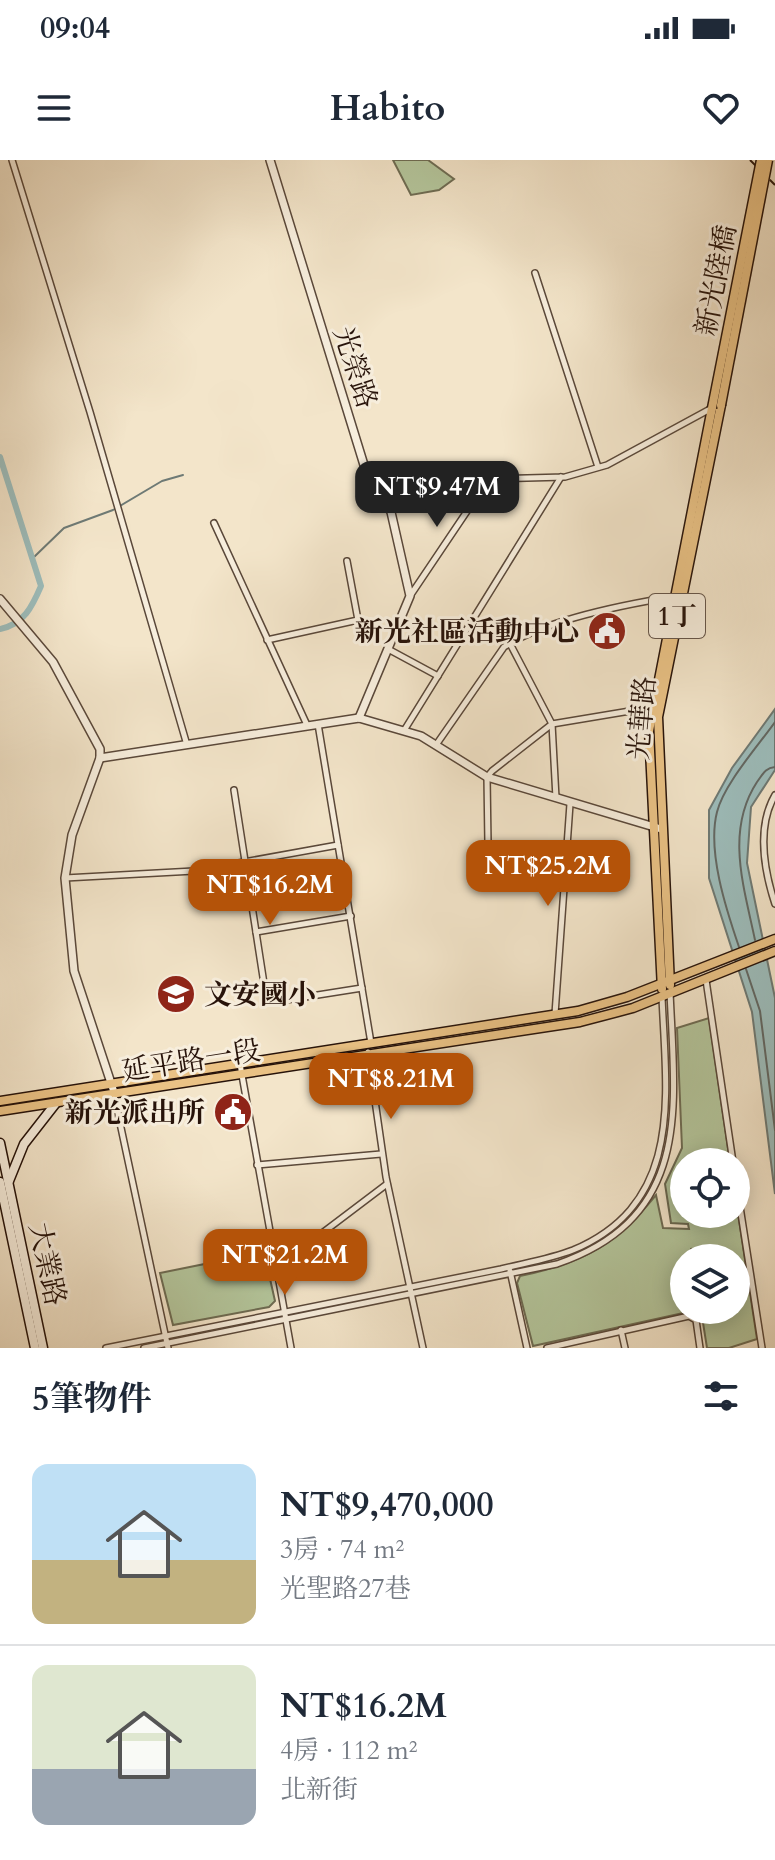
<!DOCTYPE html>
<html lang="zh-TW">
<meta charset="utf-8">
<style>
body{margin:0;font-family:Cardo,"Noto Serif TC",serif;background:#f6f6f7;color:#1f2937;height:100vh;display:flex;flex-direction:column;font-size:30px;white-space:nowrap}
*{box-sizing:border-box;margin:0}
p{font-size:26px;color:#747a83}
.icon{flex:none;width:44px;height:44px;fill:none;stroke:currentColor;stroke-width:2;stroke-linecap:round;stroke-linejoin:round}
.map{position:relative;height:1188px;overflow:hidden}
.drawer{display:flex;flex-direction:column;background:#fff;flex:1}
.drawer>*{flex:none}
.tools{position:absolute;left:670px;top:988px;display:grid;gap:16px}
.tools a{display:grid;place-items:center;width:80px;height:80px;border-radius:50%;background:#fff;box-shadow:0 4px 20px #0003;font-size:40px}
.price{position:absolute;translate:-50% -68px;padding:0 18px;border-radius:16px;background:#b45309;color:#fff;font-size:26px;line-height:52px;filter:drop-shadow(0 2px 4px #0008)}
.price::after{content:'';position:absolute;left:50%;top:48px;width:24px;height:18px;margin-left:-12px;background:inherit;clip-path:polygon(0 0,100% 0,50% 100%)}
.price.active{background:#222;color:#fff}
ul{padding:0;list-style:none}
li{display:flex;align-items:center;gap:24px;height:200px;padding:0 32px}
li+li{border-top:2px solid #e0e1e3}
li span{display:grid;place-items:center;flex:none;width:224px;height:160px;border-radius:16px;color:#555}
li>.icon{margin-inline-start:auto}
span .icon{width:96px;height:96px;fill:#fffc;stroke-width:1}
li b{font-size:34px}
h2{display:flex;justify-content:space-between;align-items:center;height:96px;padding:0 32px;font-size:34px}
.status{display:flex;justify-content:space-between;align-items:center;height:56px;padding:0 40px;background:#fff;direction:ltr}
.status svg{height:22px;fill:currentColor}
header{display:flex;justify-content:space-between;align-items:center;height:104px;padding:0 32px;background:#fff;font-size:36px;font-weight:800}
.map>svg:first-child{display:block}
.green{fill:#b4c69c;stroke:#6e6c53;stroke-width:2}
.water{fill:#9dbebd;stroke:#6e7a75;stroke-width:2}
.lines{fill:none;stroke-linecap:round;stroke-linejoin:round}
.shore{stroke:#626864;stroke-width:2}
.stream{stroke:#6e7a75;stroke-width:2}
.canal{stroke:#9dbebd;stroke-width:6}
.minor-casing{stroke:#5a483a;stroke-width:8}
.tertiary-casing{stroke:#5a483a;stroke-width:10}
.secondary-casing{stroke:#27130a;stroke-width:11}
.primary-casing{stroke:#27130a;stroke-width:11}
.minor{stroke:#f7eedd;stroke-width:5}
.tertiary{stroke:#f7eedd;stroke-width:7}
.secondary{stroke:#f7eedd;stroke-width:8}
.primary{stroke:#eac285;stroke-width:8}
.rail{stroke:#27130a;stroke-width:2;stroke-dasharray:14 14;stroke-linecap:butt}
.primary-bridge-casing{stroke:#27130a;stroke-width:11;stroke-linecap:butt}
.primary-bridge{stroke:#eac285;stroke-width:8}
.labels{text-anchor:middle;stroke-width:6;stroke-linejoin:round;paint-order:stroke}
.shield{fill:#f7eedd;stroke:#655549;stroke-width:2}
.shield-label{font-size:26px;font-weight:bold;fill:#27130a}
.street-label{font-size:28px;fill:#27130a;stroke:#f7eedd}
.poi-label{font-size:28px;font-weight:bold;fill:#27130a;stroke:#f7eedd;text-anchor:end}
</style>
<div class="status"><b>09:04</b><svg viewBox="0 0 49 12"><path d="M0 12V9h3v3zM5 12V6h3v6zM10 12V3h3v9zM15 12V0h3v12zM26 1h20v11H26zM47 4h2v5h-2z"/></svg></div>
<header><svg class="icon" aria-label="menu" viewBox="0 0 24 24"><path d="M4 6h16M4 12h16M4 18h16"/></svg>Habito<svg class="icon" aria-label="heart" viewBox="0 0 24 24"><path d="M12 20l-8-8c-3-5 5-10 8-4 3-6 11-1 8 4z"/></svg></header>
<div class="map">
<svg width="775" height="1188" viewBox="0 0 775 1188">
<rect width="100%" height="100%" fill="#f3e5ca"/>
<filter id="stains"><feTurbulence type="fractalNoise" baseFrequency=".0025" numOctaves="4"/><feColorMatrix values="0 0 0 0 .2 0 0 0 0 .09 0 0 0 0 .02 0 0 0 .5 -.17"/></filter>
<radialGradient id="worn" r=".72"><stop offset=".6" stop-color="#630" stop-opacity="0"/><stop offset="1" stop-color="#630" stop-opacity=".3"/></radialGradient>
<!-- green -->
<g class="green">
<polygon points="393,0 428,0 454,19 439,30 411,35"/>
<path d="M709,858L730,1002H684V1054H736V1040L757,1179L729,1188H707L701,1150H736V1098H693L691,1088L692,1098H684V1150H697L533,1186L517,1123L520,1116C584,1103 615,1085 656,1035L663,1068L689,1069L688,1064L671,1063L665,1024L682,988L677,868Z"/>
<polygon points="264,1092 275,1141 269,1147 173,1165 160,1113"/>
</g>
<!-- water -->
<polygon class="water" points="775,549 775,610 751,647 747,703 775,838 775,1034 752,852 709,718 709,650 732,608"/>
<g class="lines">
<!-- shore -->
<g class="shore">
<path d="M755,780C744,727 725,671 757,622C763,614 765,608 775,607"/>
<path d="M739,787C726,749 707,691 717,652C724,624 758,586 775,562"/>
<polyline points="746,809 760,851 775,970"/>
</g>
<!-- stream -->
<polyline class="stream" points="33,398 64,368 113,350 162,321 183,315"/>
<!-- canal -->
<path class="canal" d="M0,297L41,426C32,447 24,464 0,469"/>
<defs>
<g id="minor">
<polyline points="12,0 90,252 187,585"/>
<polyline points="535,113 598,307"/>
<polyline points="383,338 389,334 489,319 565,317 607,305 712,248"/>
<polyline points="214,363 307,565"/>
<polyline points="410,436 488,320"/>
<polyline points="472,462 506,476 552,564 556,638"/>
<polyline points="267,480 358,460 347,401"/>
<polyline points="388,489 438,516"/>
<polyline points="318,564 371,883"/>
<polyline points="405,569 561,317"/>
<path d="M436,585L504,487C545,460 627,444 677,436"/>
<polyline points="234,630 267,843 362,828"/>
<path d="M775,635C756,668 764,710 775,744"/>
<polyline points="488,684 487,617 492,611 552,564 654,547"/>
<polyline points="65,718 194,711 338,685"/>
<polyline points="256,772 351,756"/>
<polyline points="706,820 733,1002"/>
<polyline points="555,854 570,644"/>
<polyline points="368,892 386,1017 423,1188"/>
<polyline points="240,904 291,1188"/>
<polyline points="114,935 168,1188"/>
<polyline points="257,1005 381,994"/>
<polyline points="736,1021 762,1188"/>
<polyline points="276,1108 387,1024"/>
<polyline points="510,1111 527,1188"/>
<polyline points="621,1170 625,1188"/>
<path d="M106,1188L501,1109C525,1103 550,1099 573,1090C685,1043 666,934 662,837"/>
<path d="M144,1188L557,1104C693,1057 675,948 670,832"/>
<polyline points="547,1188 689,1156 696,1160 700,1188"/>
</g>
<g id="tertiary">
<polyline points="270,0 364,305 391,352 410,436 359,558"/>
<polyline points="0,439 53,502 100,589 100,598 72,675 65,718 74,811 113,929"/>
<polyline points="100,598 359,558 421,576 487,617 661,669"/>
</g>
<g id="secondary">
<polyline points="0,983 43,1188"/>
<polyline points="9,1021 24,984 56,943"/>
<polyline points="0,1022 35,1188"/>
</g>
<g id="primary">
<polyline points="670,825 658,557 721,245"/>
<polyline points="662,829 649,571 712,248"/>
<polyline points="0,941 578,851 627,837 775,779"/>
<polyline points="0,951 580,862 633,848 775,791"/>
</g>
</defs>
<!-- minor casing -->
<use href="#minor" class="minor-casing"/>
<!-- tertiary casing -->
<use href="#tertiary" class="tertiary-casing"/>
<!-- secondary casing -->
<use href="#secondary" class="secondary-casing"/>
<!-- primary casing -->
<use href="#primary" class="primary-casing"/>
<!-- minor -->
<use href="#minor" class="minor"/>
<!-- tertiary -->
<use href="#tertiary" class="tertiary"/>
<!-- secondary -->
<use href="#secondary" class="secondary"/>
<!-- primary -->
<use href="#primary" class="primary"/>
<!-- rail -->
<polyline class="rail" points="750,0 775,25"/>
<defs>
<g id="primary-bridge">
<polyline points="721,245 768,0"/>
<polyline points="712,248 761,0"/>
</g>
</defs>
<!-- primary-bridge casing -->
<use href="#primary-bridge" class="primary-bridge-casing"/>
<!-- primary-bridge -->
<use href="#primary-bridge" class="primary-bridge"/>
</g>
<!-- icons -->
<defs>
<symbol id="civic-disc" viewBox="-11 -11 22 22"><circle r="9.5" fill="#8f2418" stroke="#f7eedd"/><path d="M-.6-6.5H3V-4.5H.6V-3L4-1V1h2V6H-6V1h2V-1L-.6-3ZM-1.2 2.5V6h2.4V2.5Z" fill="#fff"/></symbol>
<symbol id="school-disc" viewBox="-11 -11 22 22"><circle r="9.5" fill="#8f2418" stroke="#f7eedd"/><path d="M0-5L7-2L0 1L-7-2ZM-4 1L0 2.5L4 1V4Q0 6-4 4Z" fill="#fff"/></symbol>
</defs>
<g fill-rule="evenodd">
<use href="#civic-disc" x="585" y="449" width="44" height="44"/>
<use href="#school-disc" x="154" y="812" width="44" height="44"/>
<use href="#civic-disc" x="211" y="930" width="44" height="44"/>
</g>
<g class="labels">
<!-- shield labels -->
<rect class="shield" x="649" y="434" width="56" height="44" rx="6"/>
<g class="shield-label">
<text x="677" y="465">1丁</text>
</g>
<!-- street labels -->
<g class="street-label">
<text transform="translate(715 120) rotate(-79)" y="10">新光陸橋</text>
<text transform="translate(356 207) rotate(72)" y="10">光榮路</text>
<text transform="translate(641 558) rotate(-85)" y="10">光華路</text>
<text transform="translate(191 900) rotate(-9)" y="10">延平路一段</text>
<text transform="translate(48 1104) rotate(78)" y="10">大業路</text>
</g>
<!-- poi labels -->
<g class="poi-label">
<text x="579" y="481">新光社區活動中心</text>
<text x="204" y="844" text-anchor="start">文安國小</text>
<text x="205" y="962">新光派出所</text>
</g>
</g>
<rect width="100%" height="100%" filter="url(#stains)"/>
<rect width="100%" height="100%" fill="url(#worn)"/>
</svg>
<div class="tools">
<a><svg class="icon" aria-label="locate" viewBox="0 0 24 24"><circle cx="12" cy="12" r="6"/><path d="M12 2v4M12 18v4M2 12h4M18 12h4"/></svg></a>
<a><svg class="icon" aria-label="layers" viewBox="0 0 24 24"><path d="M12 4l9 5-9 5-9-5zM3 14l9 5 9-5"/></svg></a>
</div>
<b class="price active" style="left:437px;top:369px">NT$9.47M</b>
<b class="price" style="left:548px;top:748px">NT$25.2M</b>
<b class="price" style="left:270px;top:767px">NT$16.2M</b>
<b class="price" style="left:391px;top:961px">NT$8.21M</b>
<b class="price" style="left:285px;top:1137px">NT$21.2M</b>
</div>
<section class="drawer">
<h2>5筆物件<svg class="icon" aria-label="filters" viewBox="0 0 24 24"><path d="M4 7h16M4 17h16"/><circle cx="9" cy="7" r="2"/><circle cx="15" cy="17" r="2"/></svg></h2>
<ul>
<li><span style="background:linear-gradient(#bfe0f5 60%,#c2b280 0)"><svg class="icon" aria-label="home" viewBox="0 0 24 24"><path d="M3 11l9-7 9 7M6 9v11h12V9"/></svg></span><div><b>NT$9,470,000</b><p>3房 · 74 m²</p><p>光聖路27巷</p></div></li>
<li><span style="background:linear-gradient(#dfe7d0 65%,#9aa5b1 0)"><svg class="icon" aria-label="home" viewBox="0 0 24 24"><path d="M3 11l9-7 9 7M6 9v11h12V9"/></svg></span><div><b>NT$16.2M</b><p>4房 · 112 m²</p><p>北新街</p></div></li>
</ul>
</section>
